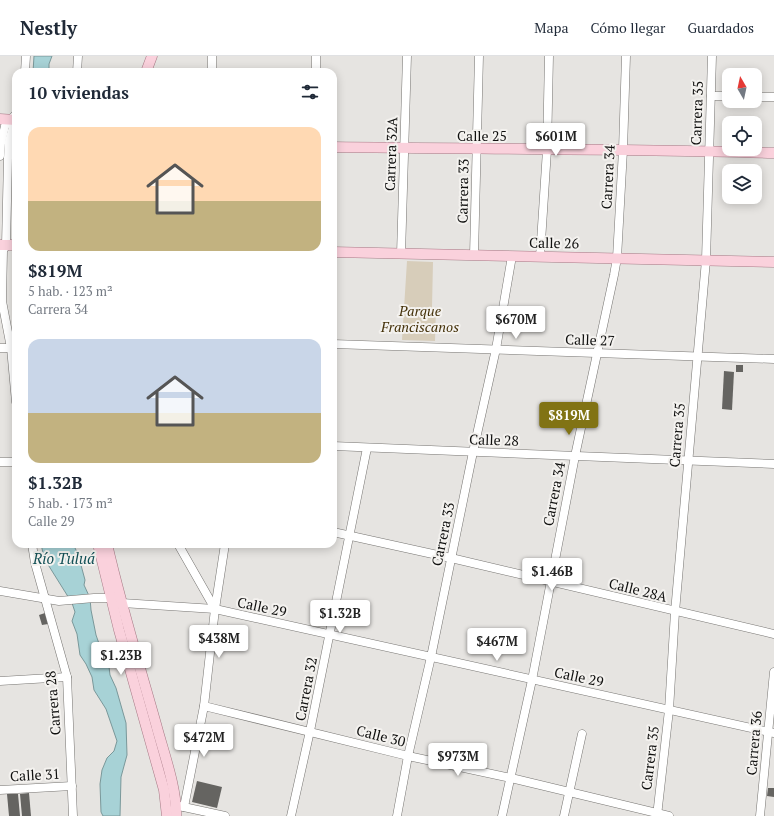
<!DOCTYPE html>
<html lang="es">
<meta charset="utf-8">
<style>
body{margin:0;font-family:"PT Serif",serif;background:#f2f2f3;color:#1f2937;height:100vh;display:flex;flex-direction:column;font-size:15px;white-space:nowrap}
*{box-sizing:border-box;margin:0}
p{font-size:13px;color:#747a83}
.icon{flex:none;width:22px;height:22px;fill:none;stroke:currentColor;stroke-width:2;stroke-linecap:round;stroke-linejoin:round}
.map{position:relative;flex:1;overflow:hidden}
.details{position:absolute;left:12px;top:12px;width:325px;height:480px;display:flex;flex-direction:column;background:#fff;border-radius:12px;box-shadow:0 2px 10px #0003}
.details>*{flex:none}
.needle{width:26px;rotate:351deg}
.buttons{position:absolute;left:722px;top:12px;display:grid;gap:8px}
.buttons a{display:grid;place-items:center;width:40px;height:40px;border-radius:8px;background:#fff;box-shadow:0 2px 10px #0003;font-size:20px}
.price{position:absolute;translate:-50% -34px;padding:0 9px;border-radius:4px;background:#fff;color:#222;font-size:13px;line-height:26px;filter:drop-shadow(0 1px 2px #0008)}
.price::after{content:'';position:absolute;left:50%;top:24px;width:12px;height:9px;margin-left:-6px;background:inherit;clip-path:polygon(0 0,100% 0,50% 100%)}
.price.active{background:#817314;color:#fff}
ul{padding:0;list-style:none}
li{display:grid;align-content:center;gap:8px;height:212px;padding:0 16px}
li span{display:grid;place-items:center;height:124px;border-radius:12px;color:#555}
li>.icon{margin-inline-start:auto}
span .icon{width:72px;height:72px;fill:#fffc;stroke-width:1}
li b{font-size:17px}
h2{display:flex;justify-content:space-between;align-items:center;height:48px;padding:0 16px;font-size:17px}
header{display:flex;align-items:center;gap:24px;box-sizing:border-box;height:56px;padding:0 20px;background:#fff;border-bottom:1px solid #e0e1e3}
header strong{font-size:19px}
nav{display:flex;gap:22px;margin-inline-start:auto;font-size:14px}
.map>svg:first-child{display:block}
.green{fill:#d7cdba}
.water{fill:#a7d2d6;stroke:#7a989a}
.building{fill:#656461}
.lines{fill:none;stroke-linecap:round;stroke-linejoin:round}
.minor-casing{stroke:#777572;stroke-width:9}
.major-casing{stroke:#a67985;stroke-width:11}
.minor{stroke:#fff;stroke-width:8}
.major{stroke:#fad1dc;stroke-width:10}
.labels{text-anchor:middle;stroke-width:4;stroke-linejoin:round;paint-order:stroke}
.street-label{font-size:14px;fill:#10100f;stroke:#f4f2ef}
.park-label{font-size:14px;font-style:italic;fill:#443109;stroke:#f4f2ef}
.water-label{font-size:15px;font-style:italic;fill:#135056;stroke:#f4f2ef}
</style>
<header>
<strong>Nestly</strong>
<nav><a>Mapa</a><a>Cómo llegar</a><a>Guardados</a></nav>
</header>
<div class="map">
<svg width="774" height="760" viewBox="0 0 774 760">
<rect width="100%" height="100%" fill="#e6e4e1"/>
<!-- green -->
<polygon class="green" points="407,205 433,206 432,251 436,252 435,285 402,284"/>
<!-- water -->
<g class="water">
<polygon points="34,0 52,0 49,8 49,16 33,16"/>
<polygon points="41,488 73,488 78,498 85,524 84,529 90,542 91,554 96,579 104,602 109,611 110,619 116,632 126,667 127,699 121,721 120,760 103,760 101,756 100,728 102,714 107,702 114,695 117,685 106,653 94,634 92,621 86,608 80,599 77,578 72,565 75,556 72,547 47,507 43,497"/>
</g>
<!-- building -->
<g class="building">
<rect x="736" y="309" width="7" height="7"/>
<polygon points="724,315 734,316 732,354 722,353"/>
<polygon points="45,557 48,568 42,569 39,559"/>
<polygon points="197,725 222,731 217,752 192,746"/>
<polygon points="768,732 774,732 774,741 767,740"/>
<polygon points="29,737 31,760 22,760 20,738"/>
<polygon points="7,738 18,738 20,760 9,760"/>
</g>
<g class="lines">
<defs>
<g id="minor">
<polyline points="212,0 212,16"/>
<polyline points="25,16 26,0"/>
<polyline points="77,16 78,0"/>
<polyline points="316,16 316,0"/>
<polyline points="711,40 729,40"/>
<polyline points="755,41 774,41"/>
<polyline points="12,64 13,71 9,85 8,102 6,189 3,195 2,245 11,292 16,346"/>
<polyline points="0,100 1,87 5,70 16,58"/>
<polyline points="401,198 407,0"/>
<polyline points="474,199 479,0"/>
<polyline points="540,201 547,94 549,0"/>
<polyline points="333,288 774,303"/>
<polyline points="0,292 15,292"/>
<polyline points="333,390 774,408"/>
<polyline points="0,406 16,406"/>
<polyline points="333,476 451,502 774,578"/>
<polyline points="32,488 35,507 67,621 73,760"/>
<polyline points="178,488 215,553"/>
<polyline points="0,535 59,545 94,542 112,542 122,547 215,553 774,677"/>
<polyline points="0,625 67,621"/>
<polyline points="204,650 408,700 511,722 669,760"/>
<polyline points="0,734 72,730"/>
<polyline points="179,750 225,760"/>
<polyline points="184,751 204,650 215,553 225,488"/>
<polyline points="291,760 310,675 367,392"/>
<polyline points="397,760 408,700 431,601 473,396 496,293 512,200"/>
<polyline points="502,760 532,624 575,400 614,219 617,202 623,94 626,0"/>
<polyline points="564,760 582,678"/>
<polyline points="657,760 669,654 675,556 706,204 712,0"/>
<polyline points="760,760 774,616"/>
</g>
<g id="major">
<polyline points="146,16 152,0"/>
<polyline points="0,63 16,64"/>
<path d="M333,91C480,93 627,93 774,97"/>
<polyline points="0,189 16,189"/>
<polyline points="333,196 774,206"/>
<polyline points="98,488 119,574 164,734 167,760"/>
<path d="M107,488C121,549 139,608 156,668C163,695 177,732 176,760"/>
</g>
</defs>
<!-- minor casing -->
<use href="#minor" class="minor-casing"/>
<!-- major casing -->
<use href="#major" class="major-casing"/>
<!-- minor -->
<use href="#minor" class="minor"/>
<!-- major -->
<use href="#major" class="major"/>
</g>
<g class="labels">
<!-- street labels -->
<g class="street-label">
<text transform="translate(697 57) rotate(-88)" y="5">Carrera 35</text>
<text x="482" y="85">Calle 25</text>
<text transform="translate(391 98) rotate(-88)" y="5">Carrera 32A</text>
<text transform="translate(608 121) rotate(-87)" y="5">Carrera 34</text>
<text transform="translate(463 135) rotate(-89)" y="5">Carrera 33</text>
<text transform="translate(554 187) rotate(1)" y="5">Calle 26</text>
<text transform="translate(590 284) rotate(2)" y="5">Calle 27</text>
<text transform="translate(677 379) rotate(-85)" y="5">Carrera 35</text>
<text transform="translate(494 384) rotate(2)" y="5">Calle 28</text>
<text transform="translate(554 438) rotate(-79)" y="5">Carrera 34</text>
<text transform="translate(443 478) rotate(-78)" y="5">Carrera 33</text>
<text transform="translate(638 534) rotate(14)" y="5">Calle 28A</text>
<text transform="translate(262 551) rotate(12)" y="5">Calle 29</text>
<text transform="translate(579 621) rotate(12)" y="5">Calle 29</text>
<text transform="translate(306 633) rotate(-79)" y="5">Carrera 32</text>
<text transform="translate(53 647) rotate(-95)" y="5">Carrera 28</text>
<text transform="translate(381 680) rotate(14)" y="5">Calle 30</text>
<text transform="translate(754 687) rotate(-85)" y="5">Carrera 36</text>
<text transform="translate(650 702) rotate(-83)" y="5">Carrera 35</text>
<text transform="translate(35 719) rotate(-3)" y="5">Calle 31</text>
</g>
<!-- park labels -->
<g class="park-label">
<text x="420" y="260">Parque<tspan x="420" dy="16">Franciscanos</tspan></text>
</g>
<!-- water labels -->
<g class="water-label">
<text x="64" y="508">Río Tuluá</text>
</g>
</g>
</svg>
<div class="buttons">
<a><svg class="needle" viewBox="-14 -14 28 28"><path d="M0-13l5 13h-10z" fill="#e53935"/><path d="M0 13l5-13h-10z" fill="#747a83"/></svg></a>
<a><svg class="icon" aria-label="locate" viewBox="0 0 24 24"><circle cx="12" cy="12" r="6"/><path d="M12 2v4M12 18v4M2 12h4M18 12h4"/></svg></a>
<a><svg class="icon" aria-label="layers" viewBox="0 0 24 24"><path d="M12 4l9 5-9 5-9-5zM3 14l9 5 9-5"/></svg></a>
</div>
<b class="price" style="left:556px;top:101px">$601M</b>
<b class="price" style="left:516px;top:284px">$670M</b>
<b class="price active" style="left:569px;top:380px">$819M</b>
<b class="price" style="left:552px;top:536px">$1.46B</b>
<b class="price" style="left:340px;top:578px">$1.32B</b>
<b class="price" style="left:219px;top:603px">$438M</b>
<b class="price" style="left:497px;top:606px">$467M</b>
<b class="price" style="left:121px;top:620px">$1.23B</b>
<b class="price" style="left:204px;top:702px">$472M</b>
<b class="price" style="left:458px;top:721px">$973M</b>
<section class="details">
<h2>10 viviendas<svg class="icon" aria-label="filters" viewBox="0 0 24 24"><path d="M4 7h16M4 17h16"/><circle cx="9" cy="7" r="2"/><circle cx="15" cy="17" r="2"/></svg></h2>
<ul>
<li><span style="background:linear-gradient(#ffd9b3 60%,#c2b280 0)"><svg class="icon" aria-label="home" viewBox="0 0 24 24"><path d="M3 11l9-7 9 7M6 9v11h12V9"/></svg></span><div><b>$819M</b><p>5 hab. · 123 m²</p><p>Carrera 34</p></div></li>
<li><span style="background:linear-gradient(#c9d6e8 60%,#c2b280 0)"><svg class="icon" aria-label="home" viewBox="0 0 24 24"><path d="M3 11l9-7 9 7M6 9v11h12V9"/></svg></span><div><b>$1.32B</b><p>5 hab. · 173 m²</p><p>Calle 29</p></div></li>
</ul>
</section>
</div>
